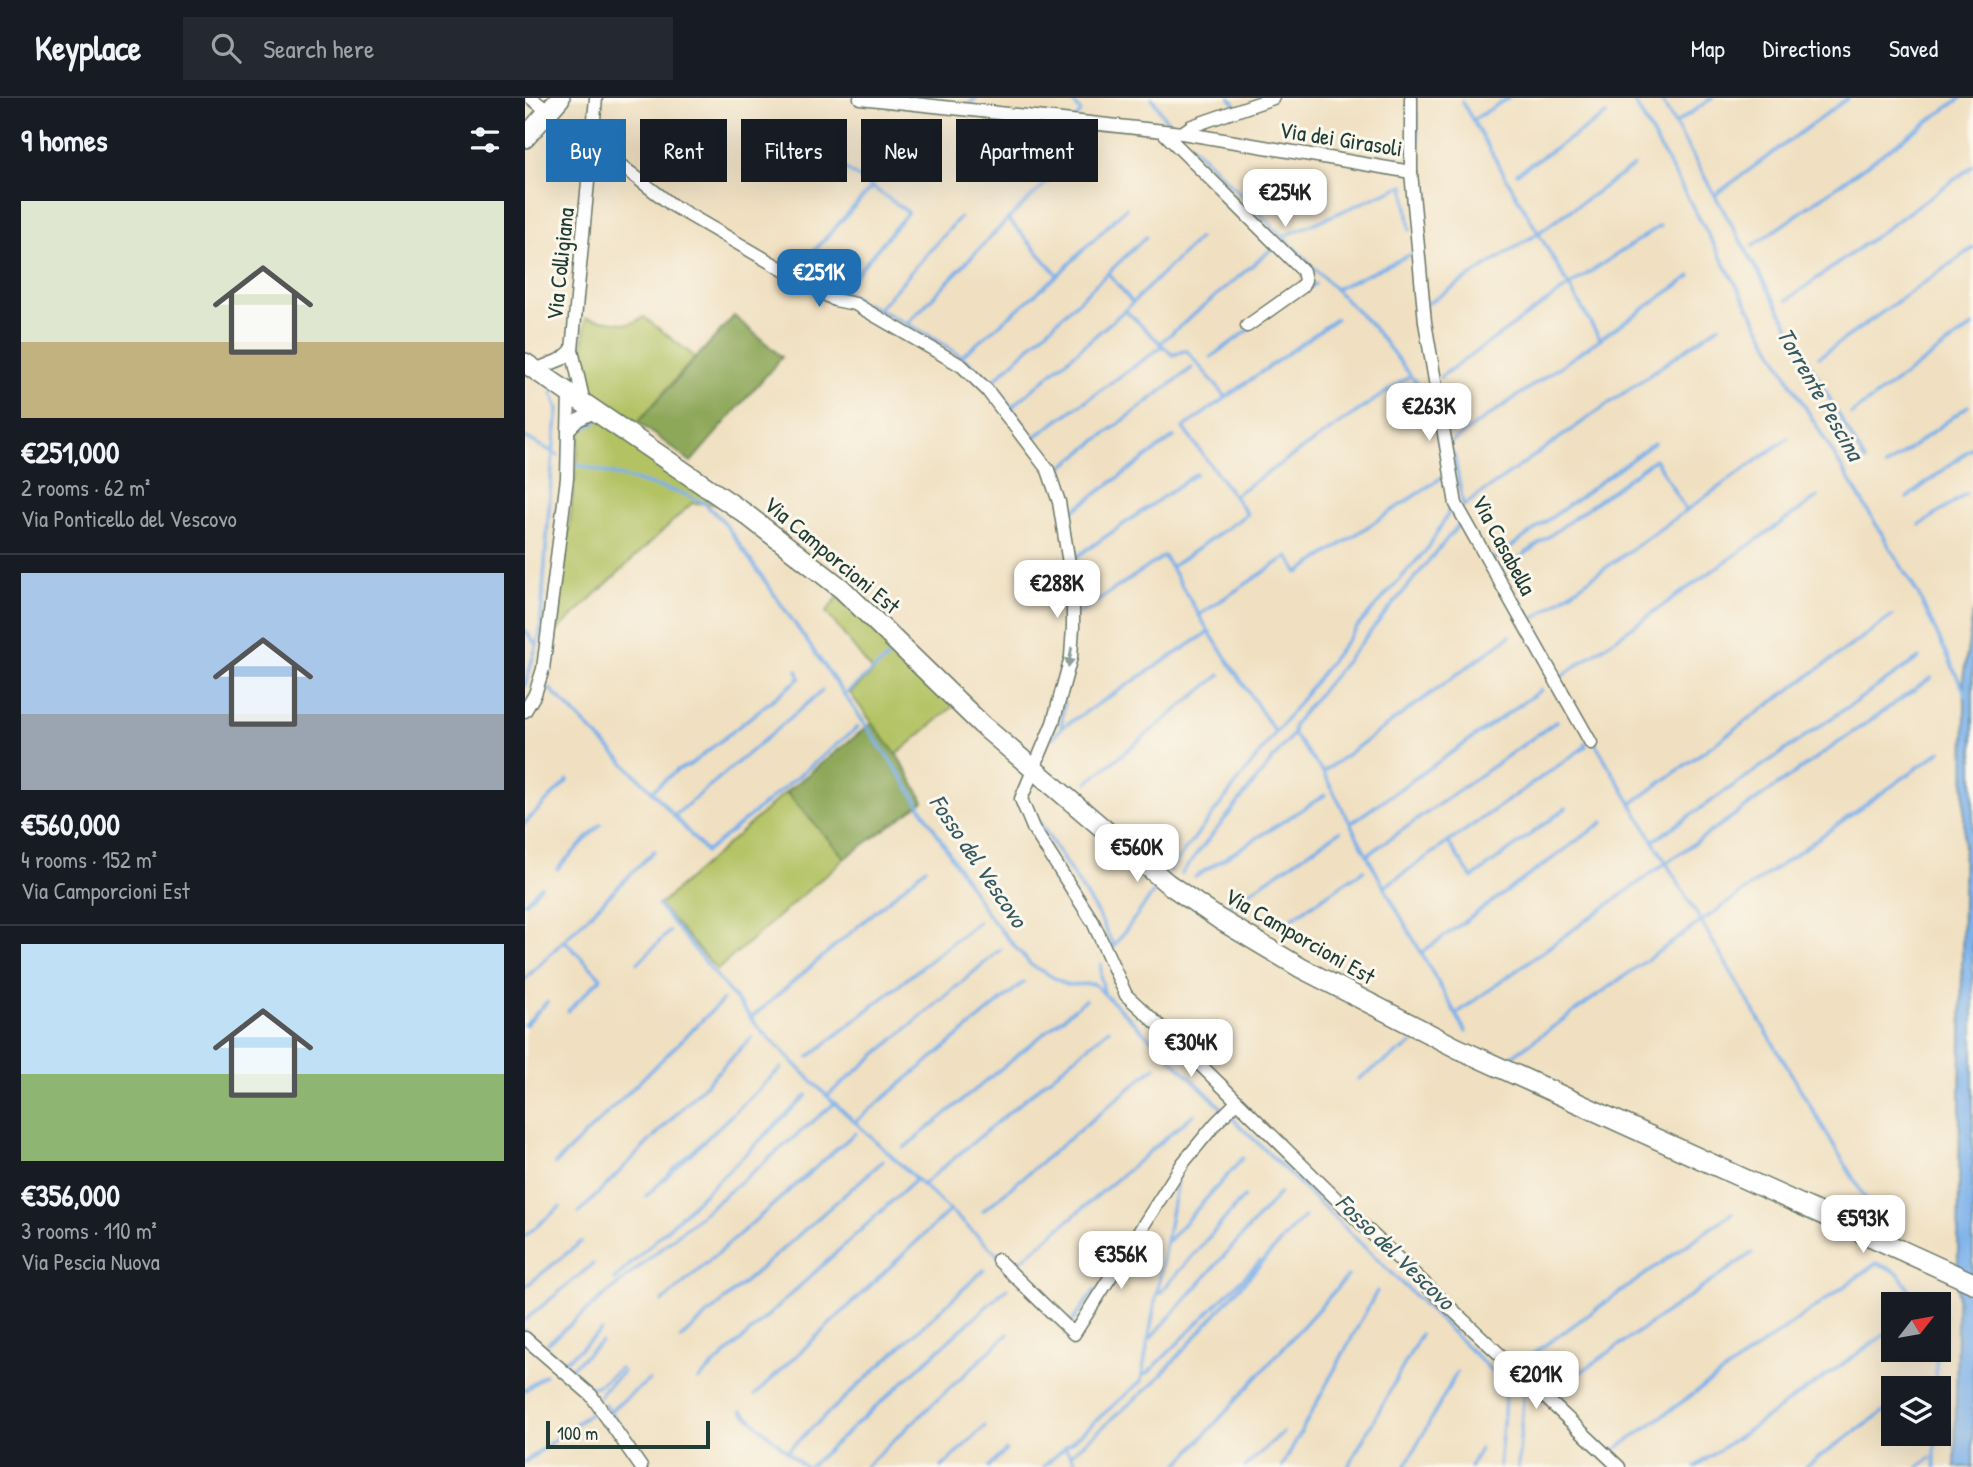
<!DOCTYPE html>
<meta charset="utf-8">
<style>
body{margin:0;font-family:"Patrick Hand",sans-serif;background:#242831;color:#f1f3f6;height:100vh;display:flex;flex-direction:column;font-size:26px;white-space:nowrap}
*{box-sizing:border-box;margin:0}
p{font-size:23px;color:#9ea1a6}
.icon{flex:none;width:38px;height:38px;fill:none;stroke:currentColor;stroke-width:2;stroke-linecap:round;stroke-linejoin:round}
.map{position:relative;flex:1;overflow:hidden}
.side{display:flex;flex-direction:column;background:#171b24;width:525px}
.side>*{flex:none}
.top-card{position:absolute;left:21px;top:21px;width:665px;height:63px;display:flex;gap:14px}
.needle{width:46px;rotate:59deg}
.fabs{position:absolute;left:1356px;top:1194px;display:grid;gap:14px}
.fabs a{display:grid;place-items:center;width:70px;height:70px;border-radius:0px;background:#171b24;box-shadow:0 7px 28px #0002;font-size:35px}
.scale{position:absolute;left:21px;bottom:18px;width:164px;box-sizing:border-box;padding-left:7px;border:4px solid #1f3d34;border-top:0;font-size:19px;line-height:24px;white-space:nowrap;color:#1f3d34;-webkit-text-stroke:5px #fbf7ec;paint-order:stroke}
.price{position:absolute;translate:-50% -60px;padding:0 16px;border-radius:14px;background:#fff;color:#222;font-size:23px;line-height:46px;filter:drop-shadow(0 2px 4px #0008)}
.price::after{content:'';position:absolute;left:50%;top:42px;width:21px;height:16px;margin-left:-10px;background:inherit;clip-path:polygon(0 0,100% 0,50% 100%)}
.price.on{background:#1f6fb2;color:#fff}
ul{padding:0;list-style:none}
li{display:grid;align-content:center;gap:14px;height:371px;padding:0 21px}
li+li{border-top:2px solid #363941}
li span{display:grid;place-items:center;height:217px;border-radius:0px;color:#555}
li>.icon{margin-inline-start:auto}
span .icon{width:126px;height:126px;fill:#fffc;stroke-width:1}
li b{font-size:30px}
h2{display:flex;justify-content:space-between;align-items:center;height:84px;padding:0 21px;font-size:30px}
.chip{padding:0 24px;border-radius:0px;background:#171b24;box-shadow:0 7px 28px #0002;font-size:24px;line-height:63px}
.chip.on{background:#1f6fb2;color:#fff}
header{display:flex;align-items:center;gap:42px;box-sizing:border-box;height:98px;padding:0 35px;background:#171b24;border-bottom:2px solid #363941}
header strong{font-size:33px}
nav{display:flex;gap:38px;margin-inline-start:auto;font-size:24px}
.search{width:490px;height:63px;background:#242831;display:flex;align-items:center;gap:18px;box-sizing:border-box;padding:0 24px;border-radius:0px;color:#9ea1a6;font-size:26px}
main{display:flex;flex:1;min-height:0}
.map>svg:first-child{display:block}
.green{fill:#b3c264;stroke:#69804c;stroke-width:2}
.forest{fill:#8ea85a;stroke:#567247;stroke-width:2}
.water{fill:#7cb1ea;stroke:#4e778f;stroke-width:2}
.lines{fill:none;stroke-linecap:round;stroke-linejoin:round}
.stream{stroke:#7cb1ea;stroke-width:3.5}
.street-casing{stroke:#687665;stroke-width:15}
.secondary-casing{stroke:#687665;stroke-width:22}
.street{stroke:#fff;stroke-width:12}
.secondary{stroke:#fff;stroke-width:19}
.oneway{fill:#8f9e9a}
.labels{text-anchor:middle;stroke-width:6;stroke-linejoin:round;paint-order:stroke}
.street-label{font-size:23px;fill:#1f3d34;stroke:#fbf7ec}
.water-label{font-size:24px;font-style:italic;fill:#365a62;stroke:#fbf7ec}
</style>
<header>
<strong>Keyplace</strong>
<div class="search"><svg class="icon" aria-label="search" viewBox="0 0 24 24"><circle cx="10" cy="10" r="6"/><path d="M15 15l6 6"/></svg>Search here</div>
<nav><a>Map</a><a>Directions</a><a>Saved</a></nav>
</header>
<main>
<section class="side">
<h2>9 homes<svg class="icon" aria-label="filters" viewBox="0 0 24 24"><path d="M4 7h16M4 17h16"/><circle cx="9" cy="7" r="2"/><circle cx="15" cy="17" r="2"/></svg></h2>
<ul>
<li><span style="background:linear-gradient(#dfe7d0 65%,#c2b280 0)"><svg class="icon" aria-label="home" viewBox="0 0 24 24"><path d="M3 11l9-7 9 7M6 9v11h12V9"/></svg></span><div><b>€251,000</b><p>2 rooms · 62 m²</p><p>Via Ponticello del Vescovo</p></div></li>
<li><span style="background:linear-gradient(#a9c7e8 65%,#9aa5b1 0)"><svg class="icon" aria-label="home" viewBox="0 0 24 24"><path d="M3 11l9-7 9 7M6 9v11h12V9"/></svg></span><div><b>€560,000</b><p>4 rooms · 152 m²</p><p>Via Camporcioni Est</p></div></li>
<li><span style="background:linear-gradient(#bfe0f5 60%,#8fb573 0)"><svg class="icon" aria-label="home" viewBox="0 0 24 24"><path d="M3 11l9-7 9 7M6 9v11h12V9"/></svg></span><div><b>€356,000</b><p>3 rooms · 110 m²</p><p>Via Pescia Nuova</p></div></li>
</ul>
</section>
<div class="map">
<svg width="1448" height="1369" viewBox="0 0 1448 1369">
<rect width="100%" height="100%" fill="#fbf7ec"/>
<filter id="ink" filterUnits="userSpaceOnUse"><feTurbulence type="fractalNoise" baseFrequency=".0143" numOctaves="2"/><feDisplacementMap in="SourceGraphic" scale="14" xChannelSelector="R" yChannelSelector="G"/><feConvolveMatrix kernelMatrix="1 2 1 2 8 2 1 2 1" color-interpolation-filters="sRGB"/></filter>
<filter id="wash" filterUnits="userSpaceOnUse"><feTurbulence type="fractalNoise" baseFrequency=".00686" numOctaves="4" result="noise"/><feDisplacementMap in="SourceGraphic" scale="28" xChannelSelector="R" yChannelSelector="G"/><feGaussianBlur stdDeviation="1.57" result="paint"/><feColorMatrix in="noise" values="0 0 0 0 0 0 0 0 0 0 0 0 0 0 0 0 0 1.4 0 .05"/><feComposite in="paint" operator="in"/></filter>
<g filter="url(#wash)">
<rect width="100%" height="100%" fill="#f0e0c1"/>
<!-- green -->
<g class="green">
<polygon points="119,219 170,259 113,324 54,285 61,220 105,226"/>
<polygon points="74,319 197,406 167,405 32,533 56,328"/>
<polygon points="313,499 430,607 371,657 325,595 348,574 301,514"/>
<polygon points="261,694 320,760 192,872 134,807"/>
</g>
<!-- forest -->
<g class="forest">
<polygon points="209,218 257,259 166,364 113,324"/>
<polygon points="347,625 372,657 399,703 320,760 261,694"/>
</g>
<!-- water -->
<polygon class="water" points="1448,514 1448,1369 1430,1369 1439,727 1440,603 1438,581"/>
<g class="lines">
<!-- stream -->
<g class="stream">
<polyline points="545,0 556,14 552,19"/>
<polyline points="627,0 639,19 648,28"/>
<polyline points="705,0 710,6"/>
<polyline points="1107,0 1270,292 1393,496 1441,597"/>
<polyline points="1135,0 1340,363"/>
<polyline points="937,4 1075,241"/>
<polyline points="442,8 451,0"/>
<polyline points="892,16 895,106"/>
<polyline points="948,22 983,0"/>
<polyline points="1150,26 1187,0"/>
<polyline points="665,46 848,229 895,290 907,311 915,346"/>
<polyline points="311,64 383,114 317,193"/>
<polyline points="992,75 1081,17"/>
<polyline points="1190,97 1323,0"/>
<polyline points="483,121 533,177"/>
<polyline points="757,139 879,87 885,132"/>
<polyline points="1228,148 1436,0"/>
<polyline points="271,173 346,90"/>
<polyline points="583,175 607,204"/>
<polyline points="301,190 316,193 333,201"/>
<polyline points="810,191 889,155"/>
<polyline points="780,193 790,186"/>
<polyline points="1262,202 1448,68"/>
<path d="M340,205C384,226 430,248 465,283C481,299 494,322 508,340L638,248"/>
<polyline points="902,206 1013,135 1109,68"/>
<polyline points="353,211 435,119"/>
<polyline points="600,212 648,257 661,252 701,299"/>
<polyline points="383,225 483,121 563,46"/>
<polyline points="635,245 749,149"/>
<polyline points="437,258 533,177 601,110"/>
<polyline points="686,259 725,231"/>
<polyline points="1294,259 1448,150"/>
<polyline points="915,279 1044,188 1135,128"/>
<polyline points="467,284 621,139"/>
<polyline points="486,310 600,212 674,140"/>
<polyline points="1326,316 1448,228"/>
<polyline points="0,339 33,357"/>
<polyline points="926,344 1166,178"/>
<polyline points="48,345 53,333 72,324"/>
<polyline points="929,356 938,407"/>
<polyline points="47,365 159,396 179,405 198,423 379,682 462,816 506,867 542,887 569,886 698,1011"/>
<polyline points="1360,369 1443,308"/>
<polyline points="708,398 885,278"/>
<polyline points="1382,400 1448,349"/>
<polyline points="539,403 533,372 667,270"/>
<polyline points="938,408 1194,228"/>
<polyline points="541,418 649,339"/>
<polyline points="1395,427 1441,396"/>
<polyline points="547,462 671,376"/>
<polyline points="968,462 1129,345"/>
<polyline points="646,469 722,416 658,330 811,221"/>
<polyline points="975,474 1130,361 1161,413"/>
<polyline points="554,515 639,458 684,534 750,634"/>
<polyline points="674,517 763,458 773,475 916,380"/>
<polyline points="1003,525 1263,340"/>
<polyline points="31,526 39,454"/>
<polyline points="0,532 12,548"/>
<polyline points="1034,580 1293,399"/>
<polyline points="0,587 15,535 28,355 33,311 27,294"/>
<polyline points="24,590 127,693 181,754 333,629"/>
<polyline points="319,597 364,559"/>
<polyline points="536,630 684,534"/>
<polyline points="768,636 798,674 859,789 941,934"/>
<polyline points="528,640 536,630 539,605"/>
<polyline points="1069,643 1353,1122"/>
<polyline points="798,674 985,538"/>
<polyline points="563,684 695,577"/>
<polyline points="127,693 152,672 165,667 275,580 272,572"/>
<polyline points="1106,706 1367,518"/>
<polyline points="506,711 574,818 589,849"/>
<polyline points="149,718 297,593"/>
<polyline points="0,725 43,682"/>
<polyline points="826,725 1016,592"/>
<polyline points="1128,743 1394,560"/>
<polyline points="923,744 947,780 1041,710"/>
<polyline points="842,757 1032,623"/>
<polyline points="32,771 76,726"/>
<polyline points="644,773 833,528 903,450 923,416 923,412"/>
<polyline points="656,776 768,636 769,626 936,424"/>
<polyline points="670,779 800,697"/>
<polyline points="859,789 1061,648 1060,645"/>
<polyline points="0,805 16,788"/>
<polyline points="133,807 235,931 302,998 475,1159"/>
<polyline points="705,807 815,733"/>
<polyline points="751,831 839,772"/>
<polyline points="39,842 76,880 43,913"/>
<polyline points="589,848 632,790"/>
<polyline points="896,855 1078,724"/>
<polyline points="113,865 145,833"/>
<polyline points="576,866 576,880 579,894"/>
<polyline points="0,881 129,753"/>
<polyline points="931,916 1141,765 1406,580"/>
<polyline points="226,920 401,770"/>
<polyline points="0,927 22,904"/>
<polyline points="987,958 1416,653"/>
<polyline points="284,959 453,824"/>
<polyline points="833,981 888,945"/>
<polyline points="302,998 476,851"/>
<polyline points="704,1017 976,1282 980,1303 974,1369"/>
<polyline points="330,1024 499,884"/>
<polyline points="379,1050 560,902"/>
<polyline points="30,1066 198,902"/>
<polyline points="397,1087 584,931"/>
<polyline points="121,1098 256,970"/>
<polyline points="458,1113 630,969"/>
<polyline points="54,1115 227,939"/>
<polyline points="765,1133 779,1119"/>
<polyline points="0,1138 35,1109"/>
<polyline points="642,1144 718,1060"/>
<polyline points="487,1170 669,1016"/>
<polyline points="89,1182 282,997"/>
<polyline points="0,1189 56,1144"/>
<polyline points="635,1195 719,1099"/>
<polyline points="137,1204 330,1035"/>
<polyline points="543,1221 546,1225 570,1192"/>
<polyline points="0,1222 68,1166"/>
<polyline points="0,1232 64,1288"/>
<polyline points="626,1240 755,1095"/>
<polyline points="155,1241 358,1063"/>
<polyline points="23,1245 310,1005"/>
<polyline points="37,1263 43,1261 76,1233"/>
<polyline points="995,1265 1207,1115"/>
<polyline points="46,1270 76,1244"/>
<polyline points="619,1277 624,1274 735,1163"/>
<polyline points="173,1282 391,1081"/>
<polyline points="66,1290 74,1287 95,1270"/>
<polyline points="1393,1290 1404,1282"/>
<polyline points="1411,1290 1411,1251"/>
<polyline points="0,1292 20,1277"/>
<polyline points="1027,1294 1227,1155"/>
<polyline points="230,1297 425,1112"/>
<polyline points="74,1300 78,1292 98,1274"/>
<polyline points="80,1307 92,1324"/>
<polyline points="85,1313 124,1282"/>
<polyline points="217,1313 280,1369"/>
<polyline points="540,1350 554,1369"/>
<polyline points="263,1352 459,1172"/>
<polyline points="1087,1354 1352,1165 1373,1175 1394,1206"/>
<polyline points="545,1357 630,1284 765,1133"/>
<polyline points="0,1364 71,1311"/>
<polyline points="284,1369 482,1190"/>
<polyline points="340,1369 483,1236"/>
<polyline points="417,1369 460,1328"/>
<polyline points="464,1369 481,1352"/>
<polyline points="518,1369 616,1283 652,1083"/>
<polyline points="651,1369 823,1178"/>
<polyline points="720,1369 758,1334"/>
<polyline points="757,1369 852,1193"/>
<polyline points="823,1369 896,1236"/>
<polyline points="880,1369 932,1274"/>
<polyline points="945,1369 955,1351"/>
<polyline points="993,1369 999,1289"/>
<polyline points="1170,1369 1368,1231"/>
<polyline points="1280,1369 1368,1307"/>
<polyline points="1393,1369 1406,1360"/>
<polyline points="1410,1369 1410,1335"/>
</g>
</g>
</g>
<g filter="url(#ink)">
<g class="lines">
<defs>
<g id="street">
<polyline points="6,0 23,13"/>
<polyline points="335,0 657,35 667,28 748,0"/>
<polyline points="886,0 886,74 900,224 931,406 1066,645"/>
<polyline points="638,34 778,173 780,182 777,189 722,228"/>
<polyline points="657,35 886,74"/>
<polyline points="68,46 147,107 310,202 330,206 437,268 462,292 523,372 534,404 548,490 548,529 546,559 528,625 496,701 508,730 568,824 601,897 648,940 847,1136 1094,1369"/>
<polyline points="10,272 37,261 47,252"/>
<polyline points="59,305 47,252 71,0"/>
<polyline points="43,332 53,322 67,315 74,317"/>
<polyline points="0,613 10,596 18,571 42,380 44,295"/>
<polyline points="473,1162 549,1236 658,1065 691,1025 712,1004"/>
<polyline points="0,1240 66,1297 116,1369"/>
</g>
<g id="secondary">
<polyline points="0,40 35,0"/>
<polyline points="0,265 218,414 317,491 457,627 642,785 694,821 776,870 932,950 1448,1185"/>
</g>
</defs>
<!-- street casing -->
<use href="#street" class="street-casing"/>
<!-- secondary casing -->
<use href="#secondary" class="secondary-casing"/>
<!-- street -->
<use href="#street" class="street"/>
<!-- secondary -->
<use href="#secondary" class="secondary"/>
</g>
<!-- one-way arrows -->
<defs><path id="oneway-solid" d="M-6-.8H1V-3.2L6.5 0L1 3.2V.8H-6Z" transform="scale(1.75)"/></defs>
<use class="oneway" href="#oneway-solid" transform="translate(545 559) rotate(100)"/>
</g>
<g class="labels">
<!-- street labels -->
<g class="street-label">
<text transform="translate(816 41) rotate(9)" y="8">Via dei Girasoli</text>
<text transform="translate(35 166) rotate(-84)" y="8">Via Colligiana</text>
<text transform="translate(979 447) rotate(62)" y="8">Via Casabella</text>
<text transform="translate(307 457) rotate(40)" y="8">Via Camporcioni Est</text>
<text transform="translate(775 838) rotate(30)" y="8">Via Camporcioni Est</text>
</g>
<!-- water labels -->
<g class="water-label">
<text transform="translate(1295 296) rotate(60)" y="8">Torrente Pescina</text>
<text transform="translate(453 763) rotate(56)" y="8">Fosso del Vescovo</text>
<text transform="translate(870 1154) rotate(44)" y="8">Fosso del Vescovo</text>
</g>
</g>
</svg>
<div class="fabs">
<a><svg class="needle" viewBox="-14 -14 28 28"><path d="M0-13l5 13h-10z" fill="#e53935"/><path d="M0 13l5-13h-10z" fill="#9ea1a6"/></svg></a>
<a><svg class="icon" aria-label="layers" viewBox="0 0 24 24"><path d="M12 4l9 5-9 5-9-5zM3 14l9 5 9-5"/></svg></a>
</div>
<div class="scale">100 m</div>
<b class="price" style="left:760px;top:131px">€254K</b>
<b class="price on" style="left:294px;top:211px">€251K</b>
<b class="price" style="left:904px;top:345px">€263K</b>
<b class="price" style="left:532px;top:522px">€288K</b>
<b class="price" style="left:612px;top:786px">€560K</b>
<b class="price" style="left:666px;top:981px">€304K</b>
<b class="price" style="left:1338px;top:1157px">€593K</b>
<b class="price" style="left:596px;top:1193px">€356K</b>
<b class="price" style="left:1011px;top:1313px">€201K</b>
<div class="top-card">
<a class="chip on">Buy</a>
<a class="chip">Rent</a>
<a class="chip">Filters</a>
<a class="chip">New</a>
<a class="chip">Apartment</a>
</div>
</div>
</main>
